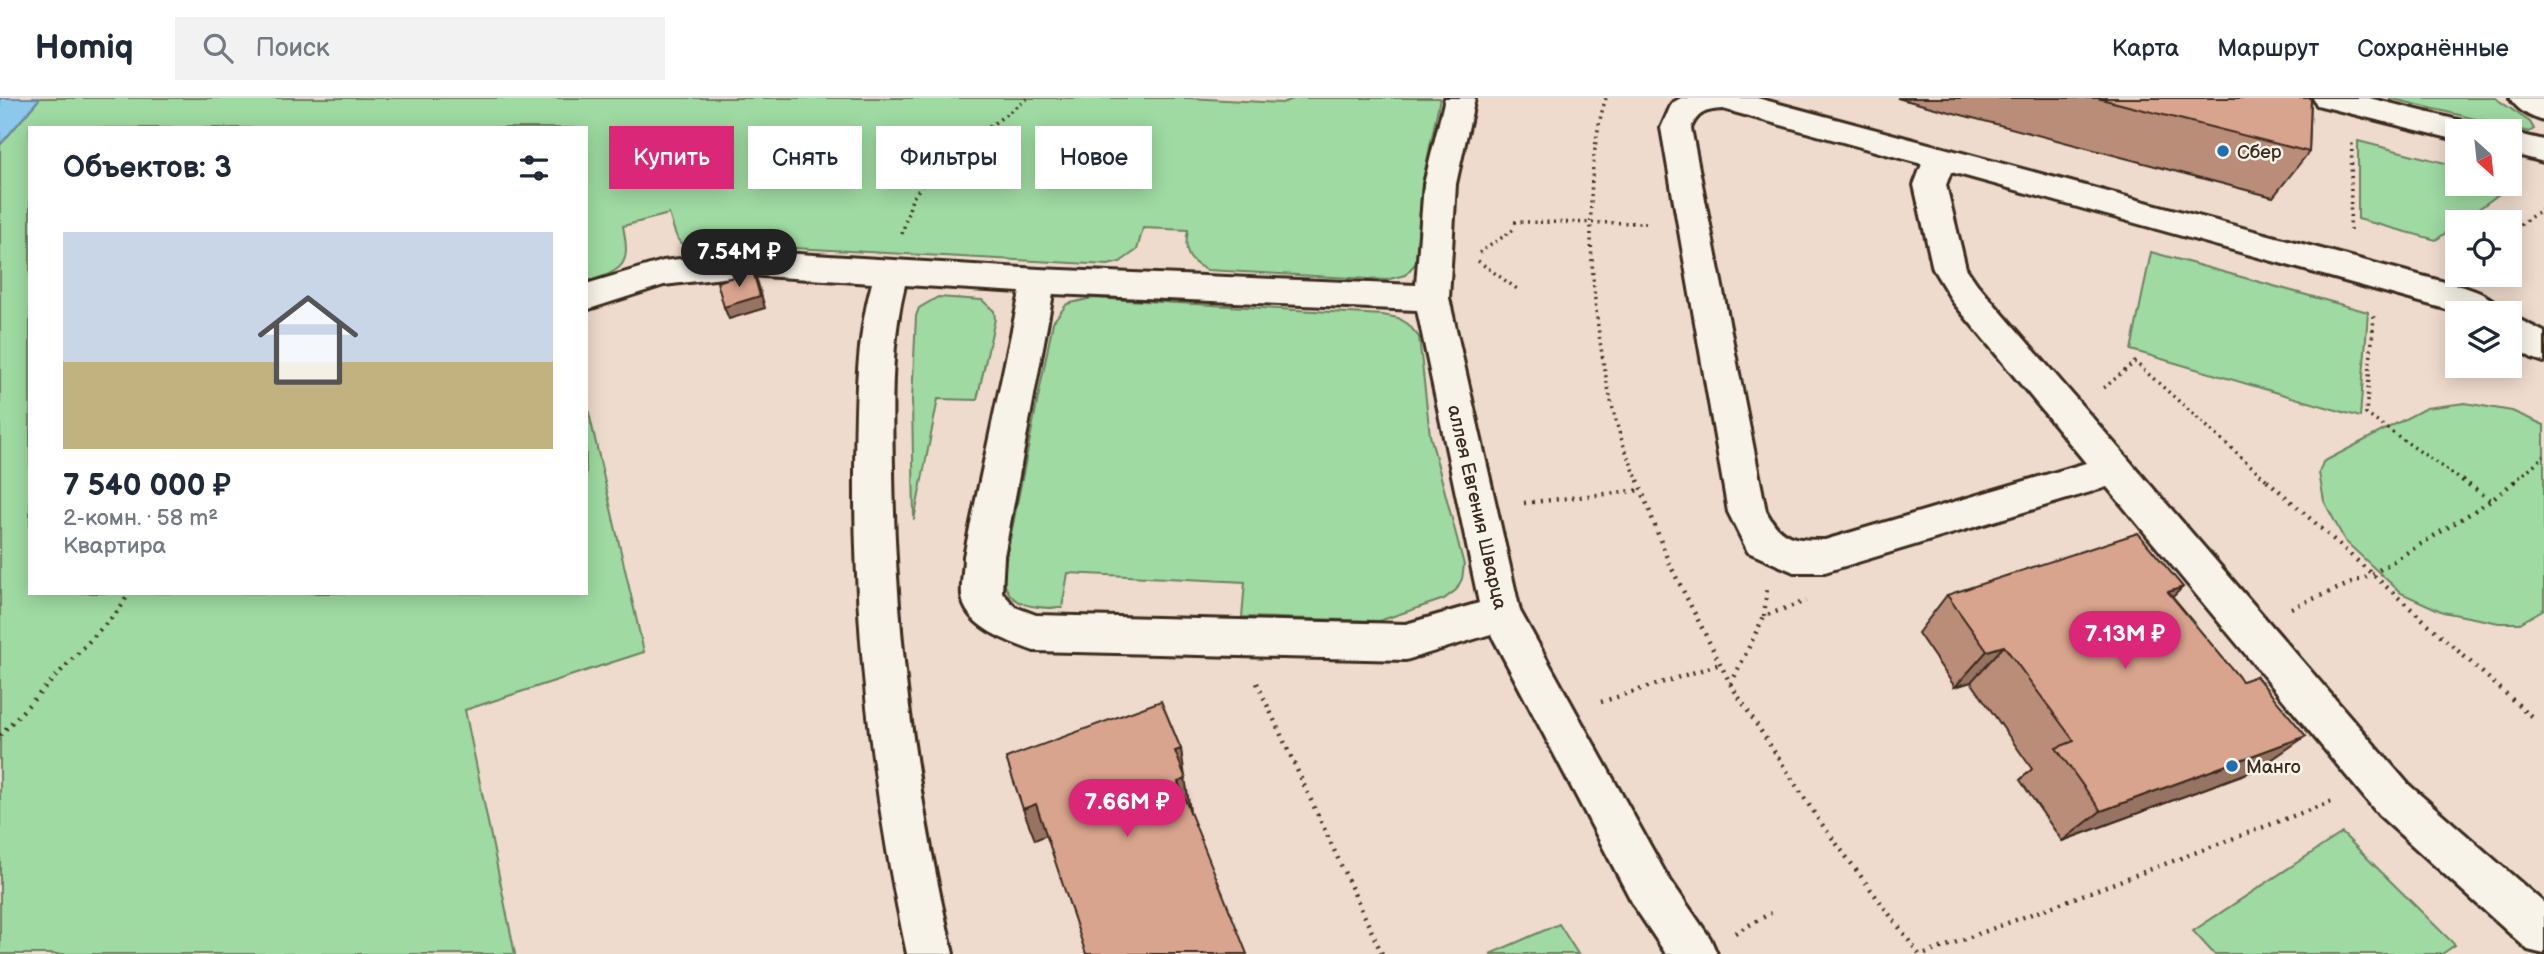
<!DOCTYPE html>
<html lang="ru">
<meta charset="utf-8">
<style>
body{margin:0;font-family:"Balsamiq Sans",sans-serif;background:#f2f2f3;color:#1f2937;height:100vh;display:flex;flex-direction:column;font-size:26px;white-space:nowrap}
*{box-sizing:border-box;margin:0}
p{font-size:23px;color:#747a83}
.icon{flex:none;width:38px;height:38px;fill:none;stroke:currentColor;stroke-width:2;stroke-linecap:round;stroke-linejoin:round}
.map{position:relative;flex:1;overflow:hidden}
.panel{position:absolute;left:28px;top:28px;width:560px;height:469px;display:flex;flex-direction:column;background:#fff;border-radius:0px;box-shadow:0 4px 18px #0003}
.panel>*{flex:none}
.banner{position:absolute;left:609px;top:28px;width:665px;height:63px;display:flex;gap:14px}
.needle{width:46px;rotate:153deg}
.controls{position:absolute;left:2445px;top:21px;display:grid;gap:14px}
.controls a{display:grid;place-items:center;width:77px;height:77px;border-radius:0px;background:#fff;box-shadow:0 4px 18px #0003;font-size:35px}
.price{position:absolute;translate:-50% -60px;padding:0 16px;border-radius:24px;background:#db2777;color:#fff;font-size:23px;line-height:46px;filter:drop-shadow(0 2px 4px #0008)}
.price::after{content:'';position:absolute;left:50%;top:42px;width:21px;height:16px;margin-left:-10px;background:inherit;clip-path:polygon(0 0,100% 0,50% 100%)}
.price.selected{background:#222;color:#fff}
ul{padding:0;list-style:none}
li{display:grid;align-content:center;gap:14px;height:371px;padding:0 35px}
li+li{border-top:2px solid #e0e1e3}
li span{display:grid;place-items:center;height:217px;border-radius:0px;color:#555}
li>.icon{margin-inline-start:auto}
span .icon{width:126px;height:126px;fill:#fffc;stroke-width:1}
li b{font-size:30px}
h2{display:flex;justify-content:space-between;align-items:center;height:84px;padding:0 35px;font-size:30px}
.chip{padding:0 24px;border-radius:0px;background:#fff;box-shadow:0 4px 18px #0003;font-size:24px;line-height:63px}
.chip.selected{background:#db2777;color:#fff}
header{display:flex;align-items:center;gap:42px;box-sizing:border-box;height:98px;padding:0 35px;background:#fff;border-bottom:2px solid #e0e1e3}
header strong{font-size:33px}
nav{display:flex;gap:38px;margin-inline-start:auto;font-size:24px}
.search{width:490px;height:63px;background:#f2f2f3;display:flex;align-items:center;gap:18px;box-sizing:border-box;padding:0 24px;border-radius:0px;color:#747a83;font-size:26px}
.map>svg:first-child{display:block}
.green{fill:#9edaa1;stroke:#6c8260;stroke-width:2}
.water{fill:#8bc8eb;stroke:#6b8999;stroke-width:2}
.lines{fill:none;stroke-linecap:round;stroke-linejoin:round}
.minor-casing{stroke:#3b2a1e;stroke-width:6}
.path-far1{stroke:#3b2a1e;stroke-width:3.5;stroke-dasharray:2 4.5;stroke-linecap:butt}
.path{stroke:#3b2a1e;stroke-width:4.5;stroke-dasharray:2 6;stroke-linecap:butt}
.minor{fill:#f7f3e8;fill-rule:evenodd}
.wall{fill:#ba8d79;stroke:#3b2a1e;stroke-width:2}
.shaded-wall{fill:#977363;stroke:#3b2a1e;stroke-width:2}
.building{fill:#d8a48d;stroke:#3b2a1e;stroke-width:2}
.poi-dot{fill:#1f6fb2;stroke:#f7f3e8;stroke-width:2.5}
.labels{text-anchor:middle;stroke-width:5;stroke-linejoin:round;paint-order:stroke}
.poi-label{font-size:19px;fill:#3b2a1e;stroke:#f7f3e8;text-anchor:start}
.street-label{font-size:19px;fill:#3b2a1e;stroke:#f7f3e8}
</style>
<header>
<strong>Homiq</strong>
<div class="search"><svg class="icon" aria-label="search" viewBox="0 0 24 24"><circle cx="10" cy="10" r="6"/><path d="M15 15l6 6"/></svg>Поиск</div>
<nav><a>Карта</a><a>Маршрут</a><a>Сохранённые</a></nav>
</header>
<div class="map">
<svg width="2544" height="856" viewBox="0 0 2544 856">
<rect width="100%" height="100%" fill="#eedbcd"/>
<filter id="ink" filterUnits="userSpaceOnUse"><feTurbulence type="fractalNoise" baseFrequency=".0143" numOctaves="2"/><feDisplacementMap in="SourceGraphic" scale="14" xChannelSelector="R" yChannelSelector="G"/><feConvolveMatrix kernelMatrix="1 2 1 2 8 2 1 2 1" color-interpolation-filters="sRGB"/></filter>
<g filter="url(#ink)">
<!-- green -->
<g class="green">
<path d="M40,0H1189L1282,5L1296,0H1440L1422,87L1416,165L1405,177L1386,182L1207,172C1186,163 1184,152 1188,132L1143,130L1137,152L1120,164L1108,167L756,148C738,149 690,159 679,143C674,136 672,124 669,116L623,128C631,168 624,172 586,184V30H30V495H586V302L644,554L465,612L515,856H0V47Z"/>
<polygon points="2389,0 2495,0 2530,24 2534,31 2529,34"/>
<polygon points="2358,43 2457,68 2457,86 2510,86 2510,81 2517,83 2436,142 2358,121"/>
<polygon points="2151,154 2368,214 2360,319 2131,252"/>
<polygon points="938,199 982,202 994,213 995,221 977,302 938,301 914,422 912,302 916,218 919,210"/>
<path d="M1092,200L1383,217L1398,220L1408,226L1419,239L1430,337L1464,467L1462,481L1456,492L1444,501L1379,523L1242,519L1245,484L1068,475L1062,510C1035,510 1006,510 1003,477L1053,224L1067,206Z"/>
<polygon points="2465,305 2512,313 2544,327 2544,511 2520,525 2499,525 2443,514 2401,495 2345,443 2324,403 2319,375 2323,364 2426,310"/>
<polygon points="2342,735 2455,847 2442,856 2214,856 2193,833"/>
<polygon points="1559,826 1578,856 1490,856"/>
</g>
<!-- water -->
<polygon class="water" points="0,0 40,0 0,47"/>
<g class="lines">
<defs>
<g id="minor">
<path d="M1445,0H1475L1456,86L1449,200L1520,513L1666,776L1710,840L1717,856H1666L1634,808L1491,536L1406,562L1034,553C1010,544 964,529 962,497C961,485 964,471 964,458L1020,194L905,187C890,247 892,311 893,372C895,536 916,696 953,856H907C873,697 854,538 855,375C856,312 855,246 872,185L748,177L664,187L586,212V186L663,163L748,153L1039,171L1416,187L1424,86ZM1053,196L1417,212L1479,505L1406,526L1036,517L1015,509L1002,494L1004,458Z"/>
<path d="M1681,0H1757L2467,190C2482,195 2496,201 2503,215H2460L1951,74L1946,87L1966,170L1977,186L2409,687L2544,805V856L2528,852L2379,717L2107,389L1825,474H1794L1748,454L1728,414L1661,30L1672,5ZM1723,11L1922,66L1914,87L1933,171L1953,204L2086,365L1825,442C1795,442 1781,442 1766,413L1691,30C1698,14 1706,12 1723,11Z"/>
<polygon points="2313,0 2369,0 2474,26 2479,33 2457,33 2457,42 2317,7"/>
<path d="M2510,0H2544V23C2530,19 2517,12 2510,0Z"/>
<polygon points="2510,34 2544,42 2544,64 2510,55"/>
<polygon points="2510,217 2544,234 2544,264 2532,260 2510,247"/>
</g>
</defs>
<!-- minor casing -->
<use href="#minor" class="minor-casing"/>
<!-- path-far1 -->
<g class="path-far1">
<path d="M1606,0C1578,84 1593,238 1616,323C1621,344 1631,364 1638,384"/>
<polyline points="1514,124 1649,125"/>
<polyline points="2350,132 2352,43"/>
<polyline points="2510,135 2544,109"/>
<polyline points="902,136 912,101 934,70 1028,0"/>
<polyline points="1479,155 1513,132"/>
<polyline points="1478,163 1517,191"/>
<polyline points="2374,218 2366,316 2464,384"/>
<polyline points="2104,290 2135,264 2269,384"/>
<polyline points="2514,384 2544,358"/>
</g>
<!-- path -->
<g class="path">
<polyline points="1638,382 1668,463 1731,587 1818,721 1919,856"/>
<polyline points="2267,382 2532,619"/>
<polyline points="2462,382 2491,402"/>
<polyline points="1524,405 1642,392"/>
<polyline points="2291,510 2371,477 2492,402 2516,382"/>
<polyline points="1764,518 1767,491"/>
<polyline points="1257,585 1382,856"/>
<polyline points="1731,586 1764,518 1806,503"/>
<polyline points="1601,604 1720,566"/>
<polyline points="0,637 119,512 129,495"/>
<polyline points="1735,835 1771,815"/>
<polyline points="1925,856 2333,703"/>
</g>
<!-- minor -->
<use href="#minor" class="minor"/>
</g>
<!-- wall -->
<g class="wall">
<polygon points="1897,0 2311,0 2309,54 2273,99"/>
<polygon points="1947,497 2172,499 2258,671 2062,743 2020,682 2032,671 1971,584 1955,589 1918,535"/>
</g>
<!-- shaded-wall -->
<g class="shaded-wall">
<polygon points="753,173 758,185 765,210 729,221 724,209"/>
<polygon points="2183,489 2144,527 2168,494"/>
<polygon points="2004,548 1971,584 1955,589 1987,553"/>
<polygon points="2306,638 2258,671 2062,743 2101,713"/>
<polygon points="1181,651 1190,713 1182,716 1175,653"/>
<polygon points="1036,706 1047,737 1035,742 1023,711"/>
</g>
<!-- building -->
<g class="building">
<polygon points="2097,0 2311,0 2309,54"/>
<polygon points="753,173 760,198 724,209 717,184"/>
<polygon points="2138,435 2183,489 2168,494 2242,583 2256,578 2306,638 2101,713 2056,650 2074,643 2004,548 1987,553 1947,497"/>
<polygon points="1161,603 1181,651 1175,653 1186,681 1178,684 1247,856 1086,856 1036,706 1023,711 1006,660"/>
</g>
</g>
<!-- markers -->
<g class="poi-dot">
<circle cx="2223" cy="53" r="7"/>
<circle cx="2232" cy="668" r="7"/>
</g>
<g class="labels">
<!-- poi labels -->
<g class="poi-label">
<text x="2237" y="60">Сбер</text>
<text x="2246" y="675">Манго</text>
</g>
<!-- street labels -->
<g class="street-label">
<text transform="translate(1478 409) rotate(77)" y="7">аллея Евгения Шварца</text>
</g>
</g>
</svg>
<div class="controls">
<a><svg class="needle" viewBox="-14 -14 28 28"><path d="M0-13l5 13h-10z" fill="#e53935"/><path d="M0 13l5-13h-10z" fill="#747a83"/></svg></a>
<a><svg class="icon" aria-label="locate" viewBox="0 0 24 24"><circle cx="12" cy="12" r="6"/><path d="M12 2v4M12 18v4M2 12h4M18 12h4"/></svg></a>
<a><svg class="icon" aria-label="layers" viewBox="0 0 24 24"><path d="M12 4l9 5-9 5-9-5zM3 14l9 5 9-5"/></svg></a>
</div>
<b class="price selected" style="left:739px;top:191px">7.54M ₽</b>
<b class="price" style="left:2125px;top:573px">7.13M ₽</b>
<b class="price" style="left:1127px;top:741px">7.66M ₽</b>
<div class="banner">
<a class="chip selected">Купить</a>
<a class="chip">Снять</a>
<a class="chip">Фильтры</a>
<a class="chip">Новое</a>
</div>
<section class="panel">
<h2>Объектов: 3<svg class="icon" aria-label="filters" viewBox="0 0 24 24"><path d="M4 7h16M4 17h16"/><circle cx="9" cy="7" r="2"/><circle cx="15" cy="17" r="2"/></svg></h2>
<ul>
<li><span style="background:linear-gradient(#c9d6e8 60%,#c2b280 0)"><svg class="icon" aria-label="home" viewBox="0 0 24 24"><path d="M3 11l9-7 9 7M6 9v11h12V9"/></svg></span><div><b>7 540 000 ₽</b><p>2-комн. · 58 m²</p><p>Квартира</p></div></li>
</ul>
</section>
</div>
